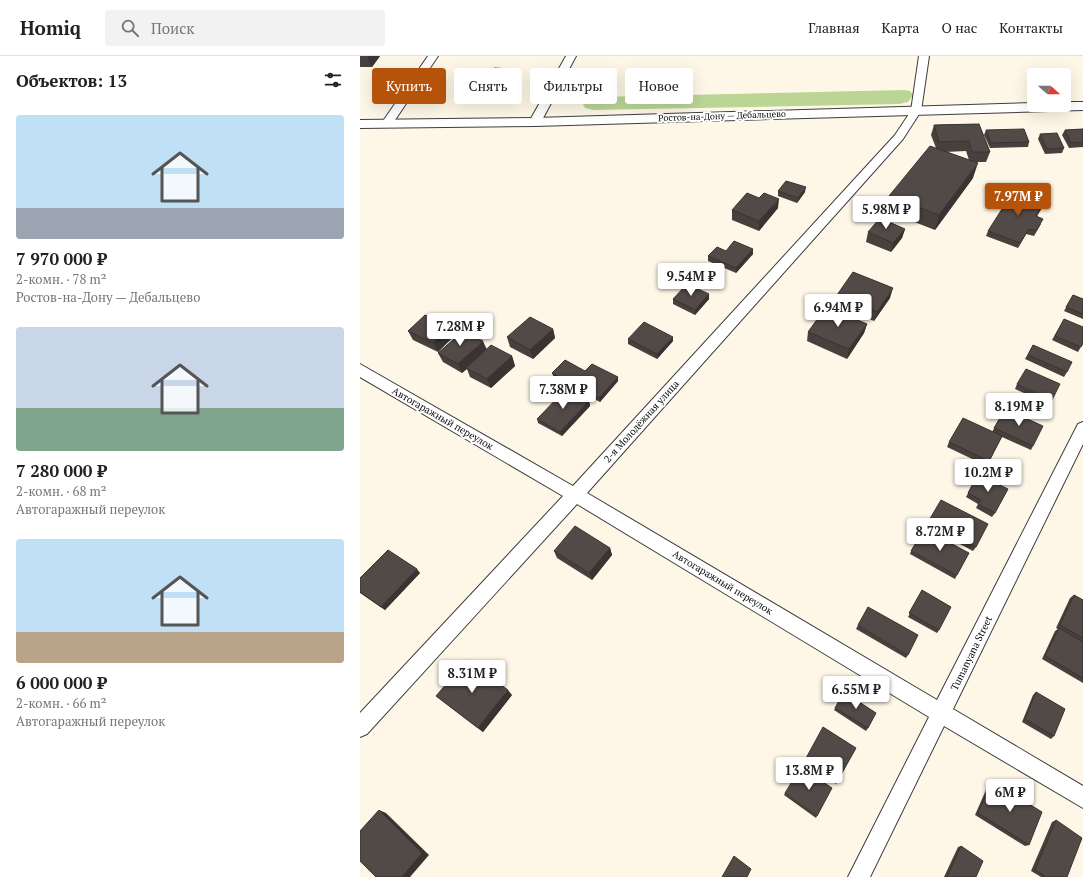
<!DOCTYPE html>
<html lang="ru">
<meta charset="utf-8">
<style>
body{margin:0;font-family:"PT Serif",serif;background:#f2f2f2;color:#222;height:100vh;display:flex;flex-direction:column;font-size:15px;white-space:nowrap}
*{box-sizing:border-box;margin:0}
p{font-size:13px;color:#767676}
.icon{flex:none;width:22px;height:22px;fill:none;stroke:currentColor;stroke-width:2;stroke-linecap:round;stroke-linejoin:round}
.map{position:relative;flex:1;overflow:hidden}
.details{display:flex;flex-direction:column;background:#fff;width:360px}
.details>*{flex:none}
.guide{position:absolute;left:12px;top:12px;width:380px;height:36px;display:flex;gap:8px}
.needle{width:26px;rotate:111deg}
.tools{position:absolute;left:667px;top:12px;display:grid;gap:8px}
.tools a{display:grid;place-items:center;width:44px;height:44px;border-radius:4px;background:#fff;box-shadow:0 4px 16px #0002;font-size:20px}
.price{position:absolute;translate:-50% -34px;padding:0 9px;border-radius:4px;background:#fff;color:#222;font-size:13px;line-height:26px;filter:drop-shadow(0 1px 2px #0008)}
.price::after{content:'';position:absolute;left:50%;top:24px;width:12px;height:9px;margin-left:-6px;background:inherit;clip-path:polygon(0 0,100% 0,50% 100%)}
.price.active{background:#b45309;color:#fff}
ul{padding:0;list-style:none}
li{display:grid;align-content:center;gap:8px;height:212px;padding:0 16px}
li span{display:grid;place-items:center;height:124px;border-radius:4px;color:#555}
li>.icon{margin-inline-start:auto}
span .icon{width:72px;height:72px;fill:#fffc;stroke-width:1}
li b{font-size:17px}
h2{display:flex;justify-content:space-between;align-items:center;height:48px;padding:0 16px;font-size:17px}
.tag{padding:0 14px;border-radius:4px;background:#fff;box-shadow:0 4px 16px #0002;font-size:14px;line-height:36px}
.tag.active{background:#b45309;color:#fff}
header{display:flex;align-items:center;gap:24px;box-sizing:border-box;height:56px;padding:0 20px;background:#fff;border-bottom:1px solid #e0e0e0}
header strong{font-size:19px}
nav{display:flex;gap:22px;margin-inline-start:auto;font-size:14px}
.search{width:280px;height:36px;background:#f2f2f2;display:flex;align-items:center;gap:10px;box-sizing:border-box;padding:0 14px;border-radius:4px;color:#767676;font-size:15px}
main{display:flex;flex:1;min-height:0}
.map>svg:first-child{display:block}
.forest{fill:#bad594}
.lines{fill:none;stroke-linecap:round;stroke-linejoin:round}
.service-casing{stroke:#3d3d3d;stroke-width:2}
.minor-casing{stroke:#3d3d3d;stroke-width:2}
.tertiary-casing{stroke:#3d3d3d;stroke-width:2}
.service{fill:#fff;fill-rule:evenodd}
.minor{fill:#fff;fill-rule:evenodd}
.tertiary{fill:#fff;fill-rule:evenodd}
.wall{fill:#47403d;fill-rule:evenodd}
.shaded-wall{fill:#393432}
.building{fill:#524a47;stroke:#393432}
.labels{text-anchor:middle;stroke-width:4;stroke-linejoin:round;paint-order:stroke}
.far-street-label{font-size:9px;fill:#0a0a0a;stroke:#fff}
.street-label{font-size:10px;fill:#0a0a0a;stroke:#fff}
</style>
<header>
<strong>Homiq</strong>
<div class="search"><svg class="icon" aria-label="search" viewBox="0 0 24 24"><circle cx="10" cy="10" r="6"/><path d="M15 15l6 6"/></svg>Поиск</div>
<nav><a>Главная</a><a>Карта</a><a>О нас</a><a>Контакты</a></nav>
</header>
<main>
<section class="details">
<h2>Объектов: 13<svg class="icon" aria-label="filters" viewBox="0 0 24 24"><path d="M4 7h16M4 17h16"/><circle cx="9" cy="7" r="2"/><circle cx="15" cy="17" r="2"/></svg></h2>
<ul>
<li><span style="background:linear-gradient(#bfe0f5 75%,#9aa5b1 0)"><svg class="icon" aria-label="home" viewBox="0 0 24 24"><path d="M3 11l9-7 9 7M6 9v11h12V9"/></svg></span><div><b>7 970 000 ₽</b><p>2-комн. · 78 m²</p><p>Ростов-на-Дону — Дебальцево</p></div></li>
<li><span style="background:linear-gradient(#c9d6e8 65%,#7fa58c 0)"><svg class="icon" aria-label="home" viewBox="0 0 24 24"><path d="M3 11l9-7 9 7M6 9v11h12V9"/></svg></span><div><b>7 280 000 ₽</b><p>2-комн. · 68 m²</p><p>Автогаражный переулок</p></div></li>
<li><span style="background:linear-gradient(#bfe0f5 75%,#b9a48a 0)"><svg class="icon" aria-label="home" viewBox="0 0 24 24"><path d="M3 11l9-7 9 7M6 9v11h12V9"/></svg></span><div><b>6 000 000 ₽</b><p>2-комн. · 66 m²</p><p>Автогаражный переулок</p></div></li>
</ul>
</section>
<div class="map">
<svg width="723" height="821" viewBox="0 0 723 821">
<rect width="100%" height="100%" fill="#fef7e7"/>
<!-- forest -->
<polygon class="forest" points="545,34 550,35 553,39 548,46 539,48 233,54 225,52 223,48 227,43 236,41"/>
<g class="lines">
<defs>
<polygon id="service" points="20,16 59,18 62,20 59,22 18,19 18,17"/>
<g id="minor">
<polygon points="68,0 78,0 31,70 23,70 21,68"/>
<polygon points="206,0 216,0 181,66 179,68 171,68 169,66"/>
<polygon points="559,0 569,0 561,55 543,83 227,437 577,644 718,368 723,366 723,388 593,653 723,730 723,752 584,670 510,821 488,821 569,661 217,448 7,678 0,681 0,657 203,440 0,321 0,308 213,430 535,79 551,55"/>
</g>
<polygon id="tertiary" points="704,46 723,46 723,54 175,70 0,72 0,64 175,62 674,47 674,49 704,49"/>
</defs>
<!-- service casing -->
<use href="#service" class="service-casing"/>
<!-- minor casing -->
<use href="#minor" class="minor-casing"/>
<!-- tertiary casing -->
<use href="#tertiary" class="tertiary-casing"/>
<!-- service -->
<use href="#service" class="service"/>
<!-- minor -->
<use href="#minor" class="minor"/>
<!-- tertiary -->
<use href="#tertiary" class="tertiary"/>
</g>
<!-- wall -->
<g class="wall">
<polygon points="0,0 20,0 12,11 0,11"/>
<polygon points="151,13 153,23 143,41 126,40 124,34 119,42 102,41 99,31 127,14 129,20"/>
<polygon points="252,14 253,19 251,28 229,28 228,23"/>
<path d="M619,68L630,96L626,106H614L613,122L575,174L526,155L529,140L576,92L571,79L574,69ZM606,95L609,104L585,96Z"/>
<polygon points="723,73 723,91 709,92 702,79 705,74"/>
<polygon points="626,74 669,86 668,91 630,92 624,79"/>
<polygon points="680,78 704,92 702,97 685,98 678,83"/>
<polygon points="418,135 445,136 437,147 418,140"/>
<polygon points="399,142 418,152 399,175 372,164 372,154"/>
<polygon points="683,150 677,160 681,168 674,180 666,178 658,192 626,180 628,175"/>
<polygon points="545,173 542,182 531,196 506,186 508,176"/>
<polygon points="393,193 393,198 376,217 348,205 348,200 366,195"/>
<polygon points="349,238 349,243 335,259 313,248 313,243"/>
<polygon points="477,239 530,242 514,265 475,249"/>
<polygon points="713,239 723,243 723,263 704,255"/>
<polygon points="704,263 723,287 718,296 692,284"/>
<polygon points="507,268 504,277 487,303 447,285 448,276"/>
<polygon points="90,270 94,280 78,296 53,284 48,275"/>
<polygon points="193,273 195,282 173,303 150,291 147,281"/>
<polygon points="268,283 313,285 297,303 268,288"/>
<polygon points="673,289 707,316 704,321 665,303"/>
<polygon points="126,294 152,300 155,310 131,332 110,321 107,313 102,317 83,306 78,297"/>
<polygon points="225,315 258,325 240,346 194,322 192,317"/>
<polygon points="657,328 692,344 689,348 655,333"/>
<polygon points="229,345 230,350 202,380 178,367 177,363"/>
<polygon points="645,353 673,390 671,394 642,381 627,410 587,391 589,386 632,376"/>
<polygon points="618,418 635,457 632,461 616,452 618,448 606,441"/>
<polygon points="568,466 616,491 613,495 566,470"/>
<polygon points="250,492 252,499 232,524 197,502 194,495"/>
<polygon points="551,495 597,519 595,523 550,498"/>
<polygon points="60,517 25,554 0,537 0,522"/>
<polygon points="562,534 579,574 577,577 548,561"/>
<polygon points="714,539 723,544 723,627 682,603 695,575 698,573 696,572 710,542"/>
<polygon points="498,569 548,599 546,602 496,573"/>
<polygon points="484,636 508,672 506,675 474,654"/>
<polygon points="676,636 694,680 691,683 662,666 673,639"/>
<polygon points="152,639 123,676 76,640"/>
<polygon points="445,704 477,726 476,728 444,706"/>
<polygon points="632,725 669,789 665,790 615,759 629,727"/>
<polygon points="425,737 457,760 456,762 424,739"/>
<polygon points="696,764 707,821 681,821 671,815 692,766"/>
<polygon points="601,790 616,821 584,821 598,791"/>
</g>
<!-- shaded-wall -->
<g class="shaded-wall">
<polygon points="7,0 20,0 12,11"/>
<polygon points="151,13 153,23 143,41 141,31"/>
<polygon points="127,14 130,24 123,30 124,34 119,42 117,32"/>
<polygon points="252,14 253,19 251,28 250,23"/>
<polygon points="618,107 613,122 575,174 579,159"/>
<polygon points="446,131 445,136 437,147 438,142"/>
<polygon points="419,143 418,152 399,175 399,165"/>
<polygon points="685,145 683,150 674,165 676,160"/>
<polygon points="545,173 542,182 531,196 533,187"/>
<polygon points="669,173 666,178 658,192 660,187"/>
<polygon points="393,193 393,198 376,217 376,212"/>
<polygon points="533,232 530,242 514,265 517,256"/>
<polygon points="349,238 349,243 335,259 335,254"/>
<polygon points="507,268 504,277 487,303 489,293"/>
<polygon points="90,270 94,280 78,296 73,287"/>
<polygon points="193,273 195,282 173,303 170,294"/>
<polygon points="313,281 313,285 297,303 297,298"/>
<polygon points="123,285 127,294 102,317 98,308"/>
<polygon points="152,300 155,310 131,332 127,323"/>
<polygon points="258,321 258,325 240,346 239,342"/>
<polygon points="229,345 230,350 202,380 200,376"/>
<polygon points="250,492 252,499 232,524 229,517"/>
<polygon points="57,513 60,517 25,554 21,551"/>
<polygon points="148,634 152,639 123,676 118,672"/>
<polygon points="19,754 26,757 69,799 50,821 42,821"/>
</g>
<!-- building -->
<g class="building">
<polygon points="134,12 151,13 141,31 123,30"/>
<polygon points="110,13 127,14 117,32 99,31"/>
<polygon points="230,13 252,14 250,23 228,23"/>
<polygon points="619,68 630,96 612,96 609,85 579,86 574,69"/>
<polygon points="664,73 669,86 631,87 626,74"/>
<polygon points="723,73 723,86 711,87 705,74"/>
<polygon points="697,77 704,92 687,93 680,78"/>
<polygon points="570,90 618,107 579,159 529,140"/>
<polygon points="426,125 446,131 438,142 418,135"/>
<polygon points="654,134 685,145 676,160 683,163 676,175 669,173 660,187 628,175"/>
<polygon points="387,137 399,142 404,137 419,143 399,165 372,154"/>
<polygon points="520,162 545,173 533,187 508,176"/>
<polygon points="374,185 393,193 376,212 348,200 357,191 366,195"/>
<polygon points="493,216 533,232 517,256 477,239"/>
<polygon points="327,228 349,238 335,254 313,243"/>
<polygon points="713,239 723,243 723,258 706,251"/>
<polygon points="466,251 507,268 489,293 448,276"/>
<polygon points="65,259 90,270 73,287 48,275"/>
<polygon points="170,261 193,273 170,294 147,281"/>
<polygon points="704,263 723,271 723,287 721,291 695,280"/>
<polygon points="284,266 313,281 297,298 268,283"/>
<polygon points="103,275 123,285 98,308 78,297"/>
<polygon points="131,289 152,300 127,323 106,312"/>
<polygon points="673,289 712,306 707,316 668,299"/>
<polygon points="205,304 225,315 232,308 258,321 239,342 192,317"/>
<polygon points="666,313 700,328 692,344 657,328"/>
<polygon points="206,333 229,345 200,376 177,363"/>
<polygon points="645,353 683,370 673,390 634,372"/>
<polygon points="603,362 642,380 629,405 589,386"/>
<polygon points="618,418 648,433 635,457 618,448 621,444 608,437"/>
<polygon points="581,444 628,468 616,491 568,466"/>
<polygon points="215,470 250,492 229,517 194,495"/>
<polygon points="564,473 609,497 597,519 551,495"/>
<polygon points="28,494 57,513 21,551 0,536 0,522"/>
<polygon points="562,534 591,551 579,574 549,557"/>
<polygon points="714,539 723,544 723,582 700,569"/>
<polygon points="508,551 558,579 548,599 498,569"/>
<polygon points="699,572 723,586 723,622 685,600"/>
<polygon points="107,604 148,634 118,672 76,640"/>
<polygon points="484,636 516,657 508,672 475,652"/>
<polygon points="676,636 705,653 694,680 665,663"/>
<polygon points="463,671 496,692 477,726 445,704"/>
<polygon points="441,711 472,732 457,760 425,737"/>
<polygon points="632,725 682,756 669,789 618,757"/>
<polygon points="19,754 62,797 42,821 16,821 0,805 0,775"/>
<polygon points="696,764 722,782 707,821 686,821 675,814"/>
<polygon points="601,790 623,805 616,821 587,821"/>
<polygon points="374,800 391,813 387,821 362,821"/>
</g>
<g class="labels">
<!-- far-street labels -->
<g class="far-street-label">
<text transform="translate(362 60) rotate(-2)" y="3">Ростов-на-Дону — Дебальцево</text>
</g>
<!-- street labels -->
<g class="street-label">
<text transform="translate(83 362) rotate(30)" y="4">Автогаражный переулок</text>
<text transform="translate(281 365) rotate(-48)" y="4">2-я Молодёжная улица</text>
<text transform="translate(363 526) rotate(31)" y="4">Автогаражный переулок</text>
<text transform="translate(611 597) rotate(-64)" y="4">Tumanyana Street</text>
</g>
</g>
</svg>
<div class="tools">
<a><svg class="needle" viewBox="-14 -14 28 28"><path d="M0-13l5 13h-10z" fill="#e53935"/><path d="M0 13l5-13h-10z" fill="#767676"/></svg></a>
</div>
<b class="price active" style="left:658px;top:161px">7.97M ₽</b>
<b class="price" style="left:526px;top:174px">5.98M ₽</b>
<b class="price" style="left:331px;top:241px">9.54M ₽</b>
<b class="price" style="left:478px;top:272px">6.94M ₽</b>
<b class="price" style="left:100px;top:291px">7.28M ₽</b>
<b class="price" style="left:203px;top:354px">7.38M ₽</b>
<b class="price" style="left:659px;top:371px">8.19M ₽</b>
<b class="price" style="left:628px;top:437px">10.2M ₽</b>
<b class="price" style="left:580px;top:496px">8.72M ₽</b>
<b class="price" style="left:112px;top:638px">8.31M ₽</b>
<b class="price" style="left:496px;top:654px">6.55M ₽</b>
<b class="price" style="left:449px;top:735px">13.8M ₽</b>
<b class="price" style="left:650px;top:757px">6M ₽</b>
<div class="guide">
<a class="tag active">Купить</a>
<a class="tag">Снять</a>
<a class="tag">Фильтры</a>
<a class="tag">Новое</a>
</div>
</div>
</main>
